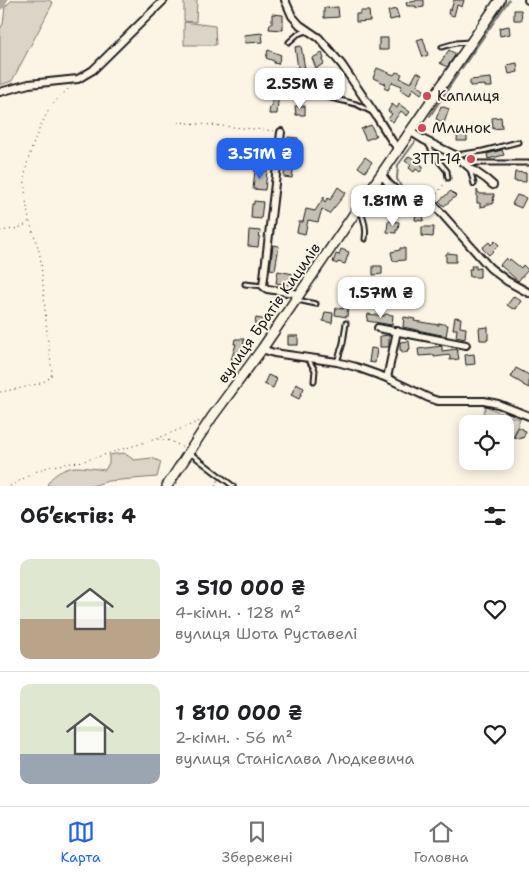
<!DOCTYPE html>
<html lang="uk">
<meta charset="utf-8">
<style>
body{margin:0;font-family:"Shantell Sans",sans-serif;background:#f6f6f6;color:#202124;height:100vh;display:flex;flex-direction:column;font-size:19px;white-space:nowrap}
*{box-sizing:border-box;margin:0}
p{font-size:16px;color:#757577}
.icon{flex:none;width:28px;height:28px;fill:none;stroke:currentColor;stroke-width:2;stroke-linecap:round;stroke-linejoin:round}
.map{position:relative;height:486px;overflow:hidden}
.side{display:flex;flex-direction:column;background:#fff;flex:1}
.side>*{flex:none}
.tools{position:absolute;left:459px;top:415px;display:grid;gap:10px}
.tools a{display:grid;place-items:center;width:55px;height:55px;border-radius:10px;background:#fff;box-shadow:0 2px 12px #0003;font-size:25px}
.price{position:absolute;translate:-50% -42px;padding:0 11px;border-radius:10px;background:#fff;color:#222;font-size:16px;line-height:32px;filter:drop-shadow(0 1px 2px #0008)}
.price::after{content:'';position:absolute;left:50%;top:30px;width:15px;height:11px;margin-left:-8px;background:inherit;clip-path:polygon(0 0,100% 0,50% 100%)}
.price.active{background:#2563eb;color:#fff}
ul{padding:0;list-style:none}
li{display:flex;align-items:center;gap:15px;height:125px;padding:0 20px}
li+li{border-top:1px solid #e0e0e0}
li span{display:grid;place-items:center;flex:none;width:140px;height:100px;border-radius:10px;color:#555}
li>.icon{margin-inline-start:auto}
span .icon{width:60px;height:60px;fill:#fffc;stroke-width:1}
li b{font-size:21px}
h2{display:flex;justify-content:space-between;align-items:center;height:60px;padding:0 20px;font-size:21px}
.dock{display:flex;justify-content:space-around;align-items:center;height:70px;border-top:1px solid #e0e0e0;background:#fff;font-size:14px;color:#757577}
.dock a{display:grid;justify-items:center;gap:2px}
.dock .active{color:#2563eb}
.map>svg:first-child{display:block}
.green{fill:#dbd5c8;stroke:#7c7872}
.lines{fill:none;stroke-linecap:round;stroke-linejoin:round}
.stream{stroke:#75726c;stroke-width:2}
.river{stroke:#b0aba1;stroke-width:11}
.building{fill:#c4c0b3;stroke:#1c1c1c}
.lane-casing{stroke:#1c1c1c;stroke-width:7}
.street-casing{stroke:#1c1c1c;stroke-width:10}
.secondary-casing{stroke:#1c1c1c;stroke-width:12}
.path{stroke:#1c1c1c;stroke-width:1;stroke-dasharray:1 4;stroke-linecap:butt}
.lane{stroke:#fcf5e5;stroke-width:3}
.street{stroke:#fcf5e5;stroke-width:6}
.secondary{stroke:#fcf5e5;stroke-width:9}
.poi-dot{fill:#d1495b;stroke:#fcf5e5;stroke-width:2}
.labels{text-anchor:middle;stroke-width:4;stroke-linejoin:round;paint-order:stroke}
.poi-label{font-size:15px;fill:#1c1c1c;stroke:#fcf5e5;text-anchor:start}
.street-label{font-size:15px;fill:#1c1c1c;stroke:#fcf5e5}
</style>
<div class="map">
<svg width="529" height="486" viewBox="0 0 529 486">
<rect width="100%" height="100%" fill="#fcf5e5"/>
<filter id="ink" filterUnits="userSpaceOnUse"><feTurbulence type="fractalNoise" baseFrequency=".02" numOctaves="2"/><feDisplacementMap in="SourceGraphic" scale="10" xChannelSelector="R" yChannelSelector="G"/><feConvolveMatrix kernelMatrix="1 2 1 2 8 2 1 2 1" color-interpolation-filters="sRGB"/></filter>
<g filter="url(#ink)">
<!-- green -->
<g class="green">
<polygon points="12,0 49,0 53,3 12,81 0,85 0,29 3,24 5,7"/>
<polygon points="184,0 197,0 196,22 184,21"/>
<polygon points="184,22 215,26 216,45 184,45"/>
<polygon points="486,406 505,415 520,419 513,437 505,434 505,424 479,424"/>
<path d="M124,453L134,460L152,458L161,462L157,477L108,481L92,486H47C49,476 66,467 76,467C86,467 96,469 105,470L109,463V455Z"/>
</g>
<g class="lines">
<!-- stream -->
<g class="stream">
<polyline points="462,68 509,0"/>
<polyline points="430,116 458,74"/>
<polyline points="411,195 403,190 397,179 398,165 415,142"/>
<polyline points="416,196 431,199"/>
<polyline points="446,214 471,242"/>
<polyline points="489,262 512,279 529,288"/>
</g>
<!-- river -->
<polyline class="river" points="0,4 2,0"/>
</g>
<!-- building -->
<g class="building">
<polygon points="416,0 424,0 424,7 416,8 416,6 407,6 406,3 416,1"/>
<polygon points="454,0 464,0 462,7 457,5 454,16 448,14 449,9 451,10"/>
<polygon points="338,7 339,17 324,18 324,8"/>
<polygon points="396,9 399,18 390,20 388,11"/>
<polygon points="514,10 521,10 522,20 514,20"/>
<polygon points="360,11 369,11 370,21 356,22 356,14 360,14"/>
<polygon points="272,14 283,15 283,30 269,29 270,24 272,24"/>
<polygon points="509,26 510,34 500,36 499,28"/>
<polygon points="262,33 263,42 245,43 244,35"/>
<rect x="379" y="38" width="9" height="12"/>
<polygon points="423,38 428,55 423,57 417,40"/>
<polygon points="301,46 305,69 304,69 304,85 294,85 294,75 299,75 295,47"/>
<polygon points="268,50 281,55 278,64 274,63 274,61 266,58"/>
<polygon points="449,50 456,54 447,67 440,63"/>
<polygon points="322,53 324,59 322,60 324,64 316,68 312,58"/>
<polygon points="517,63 518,72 509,74 507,65"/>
<polygon points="377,68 394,75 396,72 402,74 400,78 411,83 417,72 422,75 417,85 424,90 421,94 413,88 410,95 400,90 402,86 392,82 388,90 384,88 386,84 373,78"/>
<polygon points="491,78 492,87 485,87 485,85 470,86 470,80"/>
<polygon points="272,89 278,89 278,101 277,114 269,114 270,106 272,106"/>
<polygon points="392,104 397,108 399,104 410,112 407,116 401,111 393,122 388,119 392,114 388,111"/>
<polygon points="295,106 305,106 305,115 296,115"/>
<polygon points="441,106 449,109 444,123 436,119"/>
<polygon points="501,117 502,128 493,129 492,118"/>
<polygon points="371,125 376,136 366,140 361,129"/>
<polygon points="458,129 467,130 467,141 457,141"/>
<polygon points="288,137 298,138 297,147 287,146"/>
<polygon points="257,140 269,142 267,158 255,156"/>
<polygon points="502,150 504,155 488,159 487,154"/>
<polygon points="286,155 295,156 292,178 284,177"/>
<polygon points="409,156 415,160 417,157 422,161 420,164 423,166 423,169 420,172 416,169 414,172 409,168 411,165 405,161"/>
<polygon points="365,157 372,162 365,172 358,167"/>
<polygon points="255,170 267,171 265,190 253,189"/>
<polygon points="515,172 526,173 526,182 514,181"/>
<polygon points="338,187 346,193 329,214 322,209 318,222 308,220 305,234 297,232 299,222 303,222 306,209 315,211 324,197 324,201 325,202 328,198 330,200"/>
<polygon points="477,190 480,194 494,194 493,204 486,204 486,206 480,207 480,203 477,203"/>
<polygon points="451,191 456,196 444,206 439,201"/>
<polygon points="517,195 526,198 521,208 512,204"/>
<polygon points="254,201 263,202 261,219 251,218 252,204 254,204"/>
<polygon points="417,206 425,207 423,221 415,220"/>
<polygon points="388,221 399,222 398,230 396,230 396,233 387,232"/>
<polygon points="422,227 434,227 433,237 422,236"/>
<polygon points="249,230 260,231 258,247 248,246"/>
<polygon points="495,241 499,245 489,255 482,248 489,242 491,245"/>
<polygon points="273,245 279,246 275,270 270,269"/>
<polygon points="400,248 405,248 405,260 393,261 391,252 400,250"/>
<polygon points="341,249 349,252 345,264 338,262 337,264 333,262 336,254 339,255"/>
<polygon points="447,253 456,254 456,262 446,262 446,254 447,254"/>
<polygon points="506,258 509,261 510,259 521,268 523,265 528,270 518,281 500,265"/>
<polygon points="373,266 382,266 382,274 373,275"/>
<polygon points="471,266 476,266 476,269 480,268 480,277 470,277 469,269 472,269"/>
<polygon points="278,271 293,274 291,285 276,283"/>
<polygon points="345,279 353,280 352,302 348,302 347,317 335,315 336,308 343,309"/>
<polygon points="514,296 521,301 516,309 514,308 513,309 507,305"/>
<polygon points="325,312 333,313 332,323 323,321"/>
<polygon points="368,314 384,316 385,314 393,315 392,325 367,321"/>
<polygon points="404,317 415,319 414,321 439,325 439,323 448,325 446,336 403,327"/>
<polygon points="455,317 461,318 460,327 466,328 465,339 456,337 457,329 453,329"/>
<polygon points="256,318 267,320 265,329 254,327"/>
<polygon points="488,327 488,340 480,340 479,328"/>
<polygon points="389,335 389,347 380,347 380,336"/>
<rect x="288" y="336" width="10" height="9"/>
<polygon points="235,339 244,339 243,352 244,352 241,362 231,360 236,344 234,344"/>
<polygon points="409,341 410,349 407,350 408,352 402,353 402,350 400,350 400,342"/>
<polygon points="442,346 442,351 457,349 459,359 450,360 450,355 434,357 434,355 419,356 418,349"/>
<polygon points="371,348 377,349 375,363 369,362"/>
<polygon points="474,354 475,364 466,365 465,355"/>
<polygon points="516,368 529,375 529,388 523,385 523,384 511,377"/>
<polygon points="268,375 277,379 273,388 264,384"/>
<polygon points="296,384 304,388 299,399 291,395"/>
<polygon points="518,427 523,429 523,430 526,431 523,438 521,437 520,439 514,437"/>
</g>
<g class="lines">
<defs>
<g id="lane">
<polyline points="289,42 298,34 307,31"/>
<polyline points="442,47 456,43 469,42"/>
<polyline points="285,95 319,95 356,104 372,112"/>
<polyline points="428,144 437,159 447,171 448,178"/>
<polyline points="456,155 483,151 518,142"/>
<polyline points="465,163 529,163"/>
<polyline points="470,169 474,184"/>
<path d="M359,208C364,218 367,229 365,239"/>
<polyline points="245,284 263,286"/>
<polyline points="297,300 316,304"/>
<polyline points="308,359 315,370 314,381"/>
<polyline points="337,362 343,343 346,323"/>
<polyline points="190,453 233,486"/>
</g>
<g id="street">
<polyline points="285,0 292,16 300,25 319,38 342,65 377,117 392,141 399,150"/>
<polyline points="528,0 529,0"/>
<polyline points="0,92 29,84 78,79 93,70 164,0"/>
<polyline points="281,132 263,286 267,289 294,293 298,295"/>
<polyline points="411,132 424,140 455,155 470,168 486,179 493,185"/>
<path d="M382,175C389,186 398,194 411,198C420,201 428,201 435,206L490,268L507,281L529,293"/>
<polyline points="378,328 466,345"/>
<polyline points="262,349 274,353 337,362 356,367 387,378 429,398 438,401 484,401 498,404 529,416"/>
<polyline points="387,378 397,331"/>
</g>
<polyline id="secondary" points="167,486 212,417 262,349 500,0"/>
</defs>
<!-- lane casing -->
<use href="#lane" class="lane-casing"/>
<!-- street casing -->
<use href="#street" class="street-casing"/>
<!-- secondary casing -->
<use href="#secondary" class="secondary-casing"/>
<!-- path -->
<g class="path">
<polyline points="178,122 276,131"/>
<polyline points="434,198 446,181"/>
<path d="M0,231C10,229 22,230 29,221"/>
<path d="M0,392C11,390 41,385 48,379C52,376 51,376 52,372L47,333L41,262C39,245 31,230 28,214C26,201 24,188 25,176C26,159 42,118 53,104C58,98 66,92 72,85"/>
<polyline points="158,439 171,441 182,447"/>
<polyline points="10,486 39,470 52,466 84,461 156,439 200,421"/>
<polyline points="215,486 218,480"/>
</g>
<!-- lane -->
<use href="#lane" class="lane"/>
<!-- street -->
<use href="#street" class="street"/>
<!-- secondary -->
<use href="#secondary" class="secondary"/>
</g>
</g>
<!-- markers -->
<g class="poi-dot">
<circle cx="427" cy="96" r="5"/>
<circle cx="422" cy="128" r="5"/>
<circle cx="471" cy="159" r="5"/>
</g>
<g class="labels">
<!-- poi labels -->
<g class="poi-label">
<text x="437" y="101">Каплиця</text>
<text x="432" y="133">Млинок</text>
<text x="461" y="164" text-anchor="end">ЗТП-14</text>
</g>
<!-- street labels -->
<g class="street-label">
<text transform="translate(269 313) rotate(-55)" y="5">вулиця Братів Кицилів</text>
</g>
</g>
</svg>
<div class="tools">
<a><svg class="icon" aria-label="locate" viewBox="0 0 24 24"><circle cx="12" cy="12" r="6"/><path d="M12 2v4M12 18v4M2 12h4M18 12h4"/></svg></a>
</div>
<b class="price" style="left:300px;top:110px">2.55M ₴</b>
<b class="price active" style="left:260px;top:180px">3.51M ₴</b>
<b class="price" style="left:393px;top:227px">1.81M ₴</b>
<b class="price" style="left:381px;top:319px">1.57M ₴</b>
</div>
<section class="side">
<h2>Об’єктів: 4<svg class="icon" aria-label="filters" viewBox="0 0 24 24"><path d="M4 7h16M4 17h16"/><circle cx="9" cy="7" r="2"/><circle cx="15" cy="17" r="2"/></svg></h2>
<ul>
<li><span style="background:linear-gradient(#dfe7d0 60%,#b9a48a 0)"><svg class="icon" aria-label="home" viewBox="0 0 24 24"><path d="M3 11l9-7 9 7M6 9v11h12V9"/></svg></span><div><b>3 510 000 ₴</b><p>4-кімн. · 128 m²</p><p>вулиця Шота Руставелі</p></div><svg class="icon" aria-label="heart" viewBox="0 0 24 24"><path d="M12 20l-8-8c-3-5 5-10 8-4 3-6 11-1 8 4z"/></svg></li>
<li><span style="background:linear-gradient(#dfe7d0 70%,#9aa5b1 0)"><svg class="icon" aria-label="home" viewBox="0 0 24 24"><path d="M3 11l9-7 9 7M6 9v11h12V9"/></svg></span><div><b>1 810 000 ₴</b><p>2-кімн. · 56 m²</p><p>вулиця Станіслава Людкевича</p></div><svg class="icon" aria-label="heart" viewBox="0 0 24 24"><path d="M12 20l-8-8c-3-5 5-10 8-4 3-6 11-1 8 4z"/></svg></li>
</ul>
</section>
<nav class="dock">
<a class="active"><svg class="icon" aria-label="map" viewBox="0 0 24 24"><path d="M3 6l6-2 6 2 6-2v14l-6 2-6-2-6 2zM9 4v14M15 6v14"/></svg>Карта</a>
<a><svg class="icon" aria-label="saved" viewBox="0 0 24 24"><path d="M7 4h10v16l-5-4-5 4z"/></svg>Збережені</a>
<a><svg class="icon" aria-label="home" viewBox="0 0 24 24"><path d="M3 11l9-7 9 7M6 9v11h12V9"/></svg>Головна</a>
</nav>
